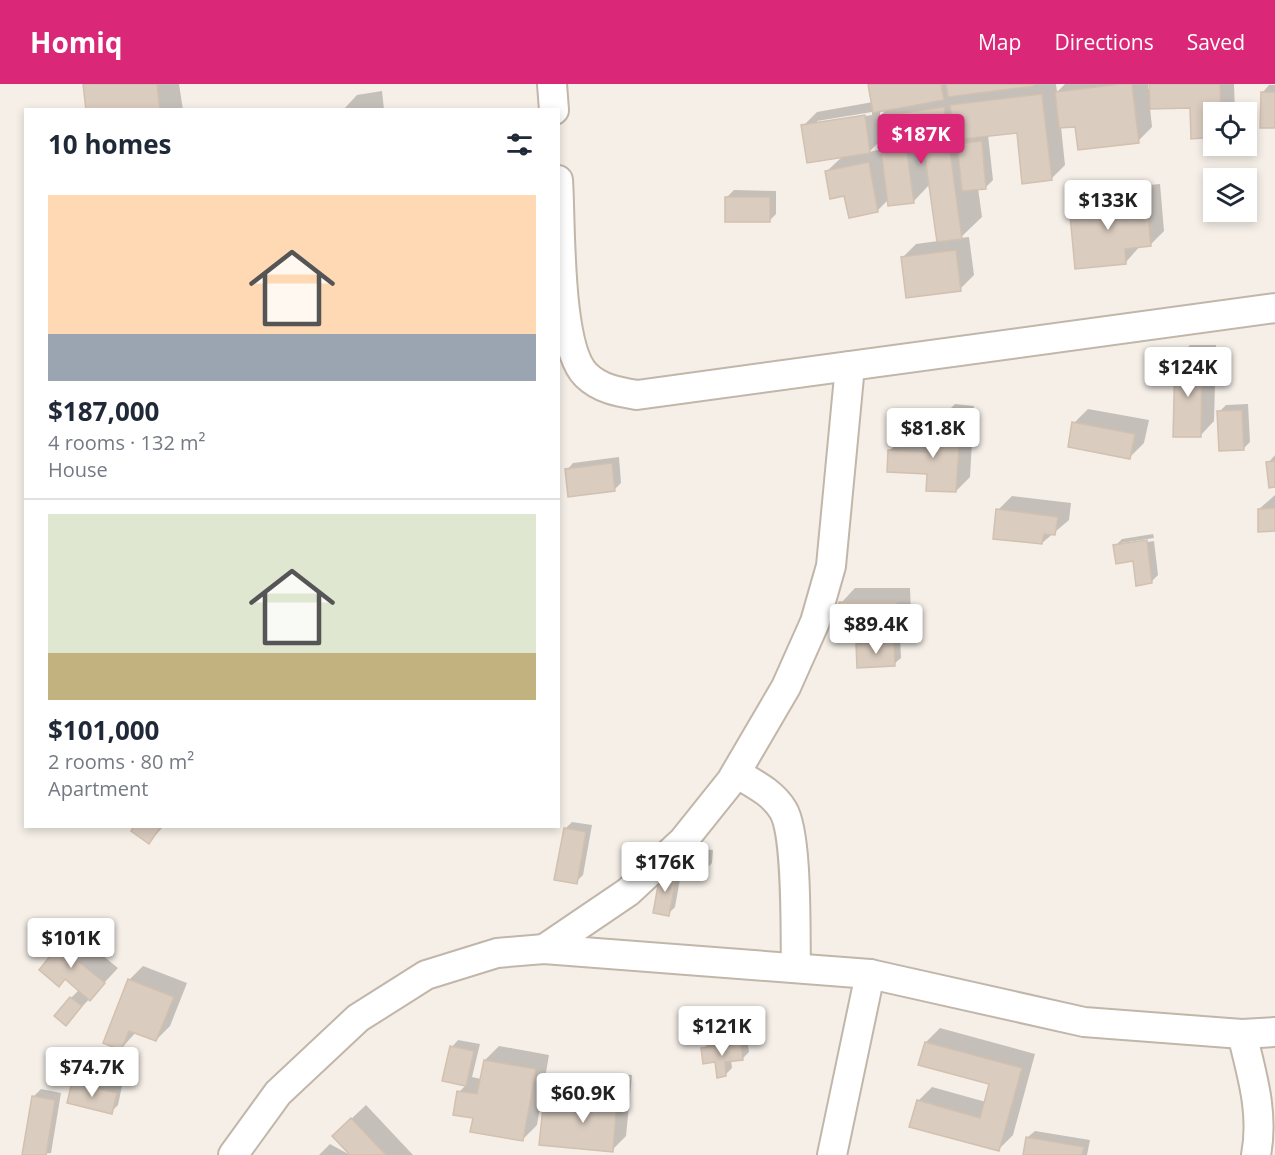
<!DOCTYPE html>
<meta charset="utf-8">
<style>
body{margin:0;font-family:"Open Sans",sans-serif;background:#f2f2f3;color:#1f2937;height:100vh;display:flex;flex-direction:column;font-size:22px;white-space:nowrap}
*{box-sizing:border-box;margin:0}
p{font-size:20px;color:#747a83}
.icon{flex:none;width:33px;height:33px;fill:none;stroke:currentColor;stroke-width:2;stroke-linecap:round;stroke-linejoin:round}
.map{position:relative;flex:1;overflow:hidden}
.sheet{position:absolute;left:24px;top:24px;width:536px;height:720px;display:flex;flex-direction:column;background:#fff;border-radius:0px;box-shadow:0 3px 9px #0003}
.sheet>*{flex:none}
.buttons{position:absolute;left:1203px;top:18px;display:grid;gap:12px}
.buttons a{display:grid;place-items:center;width:54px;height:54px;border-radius:0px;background:#fff;box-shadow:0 3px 9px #0003;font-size:30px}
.price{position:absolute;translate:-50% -51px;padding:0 14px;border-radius:6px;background:#fff;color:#222;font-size:20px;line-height:39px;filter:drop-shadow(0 2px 3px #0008)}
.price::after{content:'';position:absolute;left:50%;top:36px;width:18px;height:14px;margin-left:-9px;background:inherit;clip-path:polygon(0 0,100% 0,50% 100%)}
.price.on{background:#db2777;color:#fff}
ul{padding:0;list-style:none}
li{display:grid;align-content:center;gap:12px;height:318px;padding:0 24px}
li+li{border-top:2px solid #e0e1e3}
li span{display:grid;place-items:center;height:186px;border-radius:0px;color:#555}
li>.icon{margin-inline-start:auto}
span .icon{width:108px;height:108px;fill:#fffc;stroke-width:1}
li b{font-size:26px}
h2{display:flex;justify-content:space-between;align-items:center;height:72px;padding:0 24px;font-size:26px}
header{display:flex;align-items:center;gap:36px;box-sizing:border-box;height:84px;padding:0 30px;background:#db2777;color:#fff}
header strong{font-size:28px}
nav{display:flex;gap:33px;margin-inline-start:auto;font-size:21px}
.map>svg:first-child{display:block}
.shadow{fill:#0003;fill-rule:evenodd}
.building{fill:#daccbf;stroke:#d3c0af;stroke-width:1.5}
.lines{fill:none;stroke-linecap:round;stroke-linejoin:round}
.street-casing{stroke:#c1b6a9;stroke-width:32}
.street{stroke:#fff;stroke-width:28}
</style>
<header>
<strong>Homiq</strong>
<nav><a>Map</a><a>Directions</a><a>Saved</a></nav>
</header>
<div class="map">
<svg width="1275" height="1071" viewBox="0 0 1275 1071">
<rect width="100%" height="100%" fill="#f5efe8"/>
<!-- shadow -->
<g class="shadow">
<polygon points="84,0 179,0 183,26 88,26"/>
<path d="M870,0H1056L1057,8L1065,0H1148V5H1151L1150,0H1234L1235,28H1214L1191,22L1150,24L1152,43L1138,57L1076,41L1061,43L1065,81L1051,95L1018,47L988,51L993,96L986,103L978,104L982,133L960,154L969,153L974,191L960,205L902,174L916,160L938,157L930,100L914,117L889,115L877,127L846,110L826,88L843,72L803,42L817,28L873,18ZM887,25L880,32V26ZM872,28V31L817,40V37ZM881,56L882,65L869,68Z"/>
<polygon points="1269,1 1275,1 1275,43 1263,8"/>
<polygon points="382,7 384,26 343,26 357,11"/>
<polygon points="1160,100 1164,147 1150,161 1140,162 1126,178 1071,121 1085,107"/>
<polygon points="734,106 776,107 776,130 769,137 727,113"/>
<polygon points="1190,261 1216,261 1214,337 1200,352 1176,275"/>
<polygon points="955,320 974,322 970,393 956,407 889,367 903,353 939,355 941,334"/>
<polygon points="1248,320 1250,358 1244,364 1219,328 1226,321"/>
<polygon points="1088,325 1149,336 1144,359 1130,373 1074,339"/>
<polygon points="1275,371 1275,401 1268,379"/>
<polygon points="619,373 621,399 614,406 567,386 573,379"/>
<polygon points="1275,411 1275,446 1259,425"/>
<polygon points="1012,412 1071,419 1069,436 1042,459 998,426"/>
<polygon points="1153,450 1154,454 1121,459 1121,462 1154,457 1158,491 1151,498 1134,475 1115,462 1122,455"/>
<polygon points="855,504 910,504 911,530 897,544 841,519"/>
<polygon points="900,552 901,574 894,580 858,561 864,554"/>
<polygon points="572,738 592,741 583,791 576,798 565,745"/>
<polygon points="136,742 164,742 149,758"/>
<polygon points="688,764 713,766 712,779 705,786 682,784 675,823 668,830 669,779 680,782"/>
<polygon points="81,839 99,854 92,863 118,884 66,940 71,914 79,906 68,853"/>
<polygon points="143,882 187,899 170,942 156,956 136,948 121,965 129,896"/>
<polygon points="940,944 1035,970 1013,1051 999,1065 918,1017 932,1003 986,1018 991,999 926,958"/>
<polygon points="747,954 749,968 742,975 731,976 732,984 725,991 717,976 703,965 710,958"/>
<polygon points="458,956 480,960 472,993 481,995 485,976 499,962 549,971 537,1041 523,1055 475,1033 459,1008 466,1001 452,963"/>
<polygon points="607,989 632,991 626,1052 612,1066 544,1024 558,1010 592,1013 593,1003"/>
<polygon points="80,992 122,1002 118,1021 111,1028 74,999"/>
<polygon points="41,1005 61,1009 51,1069 24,1071 34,1012"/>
<polygon points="366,1021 413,1071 352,1071 348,1038"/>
<polygon points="1035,1047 1090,1056 1087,1071 1025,1071 1028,1053"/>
<polygon points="330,1060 350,1071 319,1071"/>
</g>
<!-- building -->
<g class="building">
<polygon points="83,0 157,0 160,26 86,26"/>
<polygon points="868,0 941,0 944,16 873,29"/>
<polygon points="946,0 1034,0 1034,2 948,13"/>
<polygon points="1121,0 1132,0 1139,59 1078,66 1075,43 1059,44 1055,8"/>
<polygon points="1149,0 1220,0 1221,28 1214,28 1214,53 1191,55 1190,24 1150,25"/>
<polygon points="1261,8 1275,8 1275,44 1260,44"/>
<polygon points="1042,10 1052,96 1022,100 1017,49 954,56 950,21"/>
<polygon points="944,23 962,155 937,158 923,59 906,61 914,119 888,122 877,33"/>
<polygon points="865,31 870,69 807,79 801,41"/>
<polygon points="982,57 986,105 962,107 957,60"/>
<polygon points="869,78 878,128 849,134 844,112 830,115 825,87"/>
<rect x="725" y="113" width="45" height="25"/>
<polygon points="1146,113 1151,162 1125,165 1126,180 1075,185 1069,120"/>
<polygon points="956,166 961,207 906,214 901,173"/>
<polygon points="1175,274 1202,275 1201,353 1173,353"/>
<polygon points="1242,326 1244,366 1219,367 1217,327"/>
<polygon points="939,334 961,335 956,408 926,407 927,390 887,388 888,366 936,369"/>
<polygon points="1072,338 1135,350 1130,375 1068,363"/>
<polygon points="1275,377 1275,403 1269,404 1266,378"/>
<polygon points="612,379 615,407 568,413 565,385"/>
<polygon points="1275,424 1275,447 1258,448 1258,425"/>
<polygon points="996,425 1058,433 1055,451 1044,450 1042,460 993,455"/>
<polygon points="1147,456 1152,499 1136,502 1133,477 1116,480 1113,461"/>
<rect x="839" y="518" width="58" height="28"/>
<polygon points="894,558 895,582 857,584 856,560"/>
<polygon points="134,742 161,742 149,760 131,747"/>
<polygon points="564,744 586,748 577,800 554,796"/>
<polygon points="680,770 707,773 706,787 678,785"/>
<polygon points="661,785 677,789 669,832 653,829"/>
<polygon points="66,852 86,869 79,878 105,899 90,917 65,895 59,903 39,886"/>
<polygon points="128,895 174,913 156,957 129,947 121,966 103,959"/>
<polygon points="70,913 82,922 66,942 54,932"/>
<polygon points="925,958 1022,984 999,1067 909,1043 917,1016 980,1034 989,1000 918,981"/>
<polygon points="741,960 743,976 725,978 726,992 717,994 715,978 703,980 701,964"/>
<polygon points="450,962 474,967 466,1002 442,997"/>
<polygon points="484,976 536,985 523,1057 470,1048 473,1034 453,1031 457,1007 477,1010"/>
<polygon points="72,998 117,1009 112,1030 67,1019"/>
<polygon points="592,1002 618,1004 613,1068 539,1061 543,1023 589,1028"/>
<polygon points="32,1012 55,1016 46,1071 22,1071"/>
<polygon points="351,1034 386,1071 350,1071 332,1052"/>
<polygon points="1026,1053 1084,1063 1082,1071 1023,1071"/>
</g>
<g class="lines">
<defs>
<g id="street">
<polyline points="552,0 554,26"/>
<path d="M558,96C561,139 557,263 586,291C600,305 619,308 637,311L1275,224"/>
<path d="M736,689C754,700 772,708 783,726C798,750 795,851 796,884"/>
<polyline points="544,865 628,808 683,757 731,697 786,603 815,538 831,482 850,282"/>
<path d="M1242,950C1252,991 1264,1029 1256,1071"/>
<polyline points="233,1071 278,1009 358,934 426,891 497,869 544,865 870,890 1084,938 1242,950 1275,948"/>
<polyline points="832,1071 870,890"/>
</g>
</defs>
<!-- street casing -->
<use href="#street" class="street-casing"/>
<!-- street -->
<use href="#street" class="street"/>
</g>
</svg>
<div class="buttons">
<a><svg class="icon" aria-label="locate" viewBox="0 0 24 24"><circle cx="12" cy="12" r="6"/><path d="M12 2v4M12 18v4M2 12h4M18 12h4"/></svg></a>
<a><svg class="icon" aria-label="layers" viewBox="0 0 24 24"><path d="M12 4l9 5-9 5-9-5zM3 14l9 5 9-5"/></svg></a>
</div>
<b class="price on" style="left:921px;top:81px">$187K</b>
<b class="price" style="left:1108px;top:147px">$133K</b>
<b class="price" style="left:1188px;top:314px">$124K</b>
<b class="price" style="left:933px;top:375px">$81.8K</b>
<b class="price" style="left:876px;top:571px">$89.4K</b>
<b class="price" style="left:665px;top:809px">$176K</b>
<b class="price" style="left:71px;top:885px">$101K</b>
<b class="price" style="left:722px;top:973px">$121K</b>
<b class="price" style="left:92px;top:1014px">$74.7K</b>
<b class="price" style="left:583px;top:1040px">$60.9K</b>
<section class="sheet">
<h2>10 homes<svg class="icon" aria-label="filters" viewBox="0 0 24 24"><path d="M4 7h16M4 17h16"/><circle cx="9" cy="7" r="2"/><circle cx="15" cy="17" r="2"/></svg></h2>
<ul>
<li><span style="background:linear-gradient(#ffd9b3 75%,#9aa5b1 0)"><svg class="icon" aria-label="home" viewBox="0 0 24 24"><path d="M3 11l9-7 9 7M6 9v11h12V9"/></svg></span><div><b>$187,000</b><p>4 rooms · 132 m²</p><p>House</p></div></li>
<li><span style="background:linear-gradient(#dfe7d0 75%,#c2b280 0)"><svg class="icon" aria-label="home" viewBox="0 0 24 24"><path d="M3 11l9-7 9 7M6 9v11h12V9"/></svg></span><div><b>$101,000</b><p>2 rooms · 80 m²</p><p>Apartment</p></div></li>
</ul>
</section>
</div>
